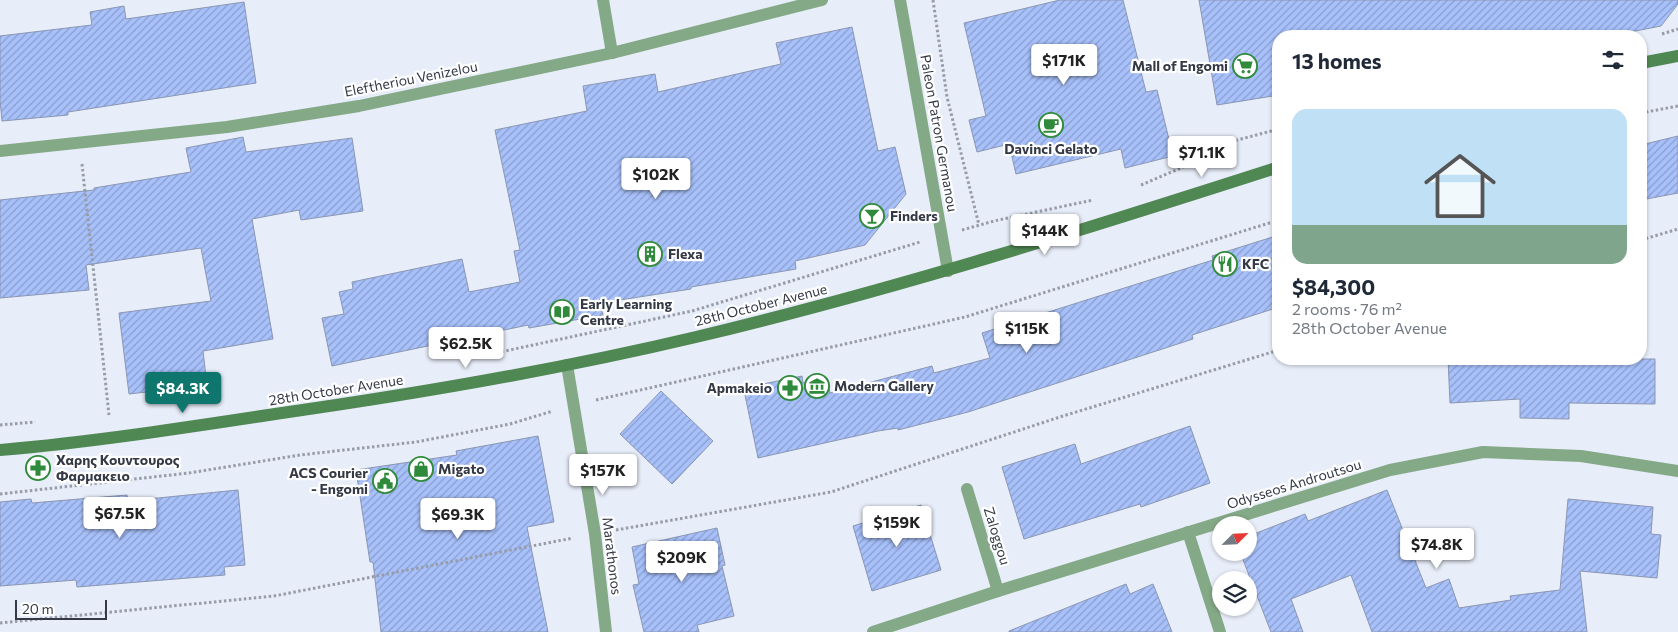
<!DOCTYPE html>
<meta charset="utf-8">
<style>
body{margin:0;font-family:Commissioner,sans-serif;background:#f6f6f7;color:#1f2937;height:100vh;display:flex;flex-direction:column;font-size:19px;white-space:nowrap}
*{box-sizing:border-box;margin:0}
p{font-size:16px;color:#747a83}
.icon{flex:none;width:28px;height:28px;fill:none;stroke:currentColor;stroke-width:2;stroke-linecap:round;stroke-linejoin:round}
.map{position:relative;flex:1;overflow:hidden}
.sheet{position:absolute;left:1272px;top:30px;width:375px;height:335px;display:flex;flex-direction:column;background:#fff;border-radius:20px;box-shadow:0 1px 4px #0004}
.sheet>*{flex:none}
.needle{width:32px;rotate:66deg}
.tools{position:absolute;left:1212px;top:516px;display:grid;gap:10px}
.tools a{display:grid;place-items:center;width:45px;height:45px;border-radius:50%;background:#fff;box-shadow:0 1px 4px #0004;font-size:25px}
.scale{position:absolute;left:15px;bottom:12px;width:92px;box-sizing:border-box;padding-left:5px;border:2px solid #343945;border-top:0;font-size:14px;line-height:18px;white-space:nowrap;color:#343945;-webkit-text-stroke:4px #fff;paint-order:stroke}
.price{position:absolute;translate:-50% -42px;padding:0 11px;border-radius:5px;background:#fff;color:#222;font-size:16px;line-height:32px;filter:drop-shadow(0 1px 2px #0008)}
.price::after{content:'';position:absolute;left:50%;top:30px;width:15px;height:11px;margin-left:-8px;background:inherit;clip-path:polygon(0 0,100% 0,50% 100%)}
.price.active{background:#0f766e;color:#fff}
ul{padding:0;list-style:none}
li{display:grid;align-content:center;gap:10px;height:265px;padding:0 20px}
li span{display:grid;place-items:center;height:155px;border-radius:15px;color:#555}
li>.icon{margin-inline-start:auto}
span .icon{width:90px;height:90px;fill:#fffc;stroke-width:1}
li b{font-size:21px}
h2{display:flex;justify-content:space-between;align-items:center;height:60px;padding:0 20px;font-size:21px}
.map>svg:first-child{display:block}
.building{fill:url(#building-hatch);stroke:#8a96b2}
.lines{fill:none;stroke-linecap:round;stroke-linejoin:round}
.path{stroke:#979ca8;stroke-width:3;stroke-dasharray:2.5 2.5;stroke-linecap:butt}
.minor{stroke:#84a986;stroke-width:12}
.secondary{stroke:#508853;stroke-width:12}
.labels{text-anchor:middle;stroke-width:4.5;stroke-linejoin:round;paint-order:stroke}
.poi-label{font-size:14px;font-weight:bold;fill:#343945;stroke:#fff;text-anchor:start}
.street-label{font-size:14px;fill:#343945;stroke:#fff}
</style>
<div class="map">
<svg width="1678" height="632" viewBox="0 0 1678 632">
<defs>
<pattern id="building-hatch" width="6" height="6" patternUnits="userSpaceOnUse" patternTransform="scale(1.25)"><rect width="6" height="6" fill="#a8c1fb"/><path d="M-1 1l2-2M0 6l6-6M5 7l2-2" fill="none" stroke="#8a9ecd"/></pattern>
</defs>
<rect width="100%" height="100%" fill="#e7edf9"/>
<!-- building -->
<g class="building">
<polygon points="1060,0 1123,0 1146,92 1157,90 1173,156 1125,168 1121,149 1016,174 1009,144 977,152 969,120 986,116 964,23"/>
<polygon points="1199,0 1678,0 1678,4 1661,26 1610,36 1279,36 1279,95 1217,105"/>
<polygon points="244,2 256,83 68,112 68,115 2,121 0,100 0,36 92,25 90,12 124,6 126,19"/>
<polygon points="852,27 878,151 895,147 906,194 865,245 795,261 796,269 691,287 691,289 600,303 603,315 529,328 528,325 332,366 322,318 344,314 339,292 353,289 352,282 462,259 469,292 520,282 514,251 520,250 495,130 587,111 583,86 655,74 658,92 781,64 776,43"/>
<polygon points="1678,136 1678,193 1641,200 1641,145"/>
<polygon points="243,137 246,152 352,138 363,211 301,220 299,210 252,219 273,339 203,351 207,385 129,394 119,313 211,301 201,248 86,265 89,290 0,298 0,200 94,190 94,188 191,172 186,148"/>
<polygon points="1279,235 1279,307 1192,335 1193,339 968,412 898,430 898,428 878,431 758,458 745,395 765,390 763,384 802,376 803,383 827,378 830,393 932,366 934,373 990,358 982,333 1213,260 1212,256"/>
<polygon points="1448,359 1655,359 1655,404 1569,403 1569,419 1520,418 1520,399 1450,403"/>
<polygon points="661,391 713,441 672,484 620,434"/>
<polygon points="1190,426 1210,483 1141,507 1140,504 1024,539 1002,467 1075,444 1081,464"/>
<polygon points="538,436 554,522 527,527 548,632 381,632 373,562 370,562 356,470 457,455 456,451"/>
<polygon points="238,490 245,565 224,567 225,575 77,587 76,580 0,586 0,502 31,499 32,503 127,495 128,501"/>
<polygon points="1387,490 1426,588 1449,579 1459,608 1511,600 1510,596 1560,590 1568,499 1653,507 1651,534 1661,535 1657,578 1580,571 1587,632 1372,632 1351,575 1291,599 1303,632 1271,632 1240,552 1249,552 1249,536 1305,514 1308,521"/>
<polygon points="921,505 941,570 872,591 853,526"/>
<polygon points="717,528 725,565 722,566 734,616 697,625 699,632 644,632 633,585 639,584 632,547"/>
<polygon points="1126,584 1130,594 1153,584 1172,632 1009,632 1009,631"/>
</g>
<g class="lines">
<!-- path -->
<g class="path">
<polyline points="933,0 947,97 979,225"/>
<polyline points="1662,34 1678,29"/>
<polyline points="1641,113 1678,106"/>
<polyline points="82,164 109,415"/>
<polyline points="1141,185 1195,162 1226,143 1279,129"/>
<polyline points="962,230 994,221 1093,200"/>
<polyline points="1641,240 1678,229"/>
<polyline points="477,357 692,311 920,242"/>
<polyline points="596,400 965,317 1279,220"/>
<polyline points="0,425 35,422"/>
<polyline points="0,494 189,473 300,455 416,442 510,424 553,411"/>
<polyline points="616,530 831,492 1063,416 1279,350"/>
<polyline points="0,623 274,596 573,538"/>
</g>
<!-- minor -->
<g class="minor">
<polyline points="603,0 612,53"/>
<polyline points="900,0 948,271"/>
<polyline points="0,151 227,127 359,106 612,53 822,0"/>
<polyline points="567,365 595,534 606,632"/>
<polyline points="967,489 998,591"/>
<polyline points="1188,532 1220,632"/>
<polyline points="873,632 998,591 1390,470 1483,452 1581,456 1678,471"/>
</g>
<!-- secondary -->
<g class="secondary">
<polyline points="1641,63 1678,56"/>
<path d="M0,450C92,442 183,428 275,414C416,394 557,370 696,337C893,290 1086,229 1279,167"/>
</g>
</g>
<!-- icons -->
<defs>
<symbol id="supermarket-ring" viewBox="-11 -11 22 22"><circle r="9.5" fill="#fff" stroke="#2f8a3b" stroke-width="1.5"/><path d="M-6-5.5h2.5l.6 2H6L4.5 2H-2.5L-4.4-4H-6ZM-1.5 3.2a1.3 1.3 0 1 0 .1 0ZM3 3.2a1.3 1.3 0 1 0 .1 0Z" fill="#2f8a3b"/></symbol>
<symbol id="cafe-ring" viewBox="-11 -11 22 22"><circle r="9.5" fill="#fff" stroke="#2f8a3b" stroke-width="1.5"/><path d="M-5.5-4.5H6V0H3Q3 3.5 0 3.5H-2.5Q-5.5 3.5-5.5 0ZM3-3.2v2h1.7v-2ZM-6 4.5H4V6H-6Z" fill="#2f8a3b"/></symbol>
<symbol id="bar-ring" viewBox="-11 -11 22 22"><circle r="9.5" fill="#fff" stroke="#2f8a3b" stroke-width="1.5"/><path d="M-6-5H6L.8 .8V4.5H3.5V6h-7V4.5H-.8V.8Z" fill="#2f8a3b"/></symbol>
<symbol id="building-ring" viewBox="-11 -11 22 22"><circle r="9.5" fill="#fff" stroke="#2f8a3b" stroke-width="1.5"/><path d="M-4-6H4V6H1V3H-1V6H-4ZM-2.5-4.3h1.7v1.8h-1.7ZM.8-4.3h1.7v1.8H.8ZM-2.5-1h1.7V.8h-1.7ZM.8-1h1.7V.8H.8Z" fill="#2f8a3b"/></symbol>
<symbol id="restaurant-ring" viewBox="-11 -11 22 22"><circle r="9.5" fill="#fff" stroke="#2f8a3b" stroke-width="1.5"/><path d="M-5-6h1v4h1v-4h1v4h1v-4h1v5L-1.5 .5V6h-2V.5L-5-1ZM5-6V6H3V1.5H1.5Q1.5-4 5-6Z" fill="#2f8a3b"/></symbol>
<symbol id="library-ring" viewBox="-11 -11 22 22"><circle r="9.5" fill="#fff" stroke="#2f8a3b" stroke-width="1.5"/><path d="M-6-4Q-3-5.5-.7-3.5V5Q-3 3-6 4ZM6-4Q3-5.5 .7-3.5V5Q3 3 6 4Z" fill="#2f8a3b"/></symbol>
<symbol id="museum-ring" viewBox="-11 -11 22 22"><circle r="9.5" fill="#fff" stroke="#2f8a3b" stroke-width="1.5"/><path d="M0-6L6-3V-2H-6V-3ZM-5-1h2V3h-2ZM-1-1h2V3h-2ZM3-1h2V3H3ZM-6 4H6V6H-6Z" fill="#2f8a3b"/></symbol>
<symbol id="pharmacy-ring" viewBox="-11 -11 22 22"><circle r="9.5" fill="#fff" stroke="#2f8a3b" stroke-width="1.5"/><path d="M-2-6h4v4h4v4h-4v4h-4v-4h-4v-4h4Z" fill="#2f8a3b"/></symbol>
<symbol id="shop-ring" viewBox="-11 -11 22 22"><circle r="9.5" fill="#fff" stroke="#2f8a3b" stroke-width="1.5"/><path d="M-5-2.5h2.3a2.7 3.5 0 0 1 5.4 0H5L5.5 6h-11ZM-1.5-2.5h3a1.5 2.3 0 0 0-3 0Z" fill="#2f8a3b"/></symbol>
<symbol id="civic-ring" viewBox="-11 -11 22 22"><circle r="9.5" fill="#fff" stroke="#2f8a3b" stroke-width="1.5"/><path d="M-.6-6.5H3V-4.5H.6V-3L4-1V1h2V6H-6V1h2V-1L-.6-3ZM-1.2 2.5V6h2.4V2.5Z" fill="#2f8a3b"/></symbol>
</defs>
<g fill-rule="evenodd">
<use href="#supermarket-ring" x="1231" y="52" width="28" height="28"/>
<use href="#cafe-ring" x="1037" y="111" width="28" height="28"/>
<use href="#bar-ring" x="858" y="202" width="28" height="28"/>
<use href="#building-ring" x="636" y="240" width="28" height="28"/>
<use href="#restaurant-ring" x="1211" y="250" width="28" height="28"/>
<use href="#library-ring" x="548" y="298" width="28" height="28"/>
<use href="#museum-ring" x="803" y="372" width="28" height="28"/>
<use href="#pharmacy-ring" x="776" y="374" width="28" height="28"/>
<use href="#pharmacy-ring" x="24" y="454" width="28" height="28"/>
<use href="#shop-ring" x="407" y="455" width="28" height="28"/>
<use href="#civic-ring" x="371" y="467" width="28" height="28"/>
</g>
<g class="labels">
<!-- poi labels -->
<g class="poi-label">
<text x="1228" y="71" text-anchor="end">Mall of Engomi</text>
<text x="1051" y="154" text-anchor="middle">Davinci Gelato</text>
<text x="890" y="221">Finders</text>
<text x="668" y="259">Flexa</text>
<text x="1242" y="269">KFC</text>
<text x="580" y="309">Early Learning<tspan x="580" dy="16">Centre</tspan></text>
<text x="834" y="391">Modern Gallery</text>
<text x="772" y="393" text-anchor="end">Apmakeio</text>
<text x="56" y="465">Χαρης Κουντουρος<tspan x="56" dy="16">Φαρμακειο</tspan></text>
<text x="438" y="474">Migato</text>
<text x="368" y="478" text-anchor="end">ACS Courier<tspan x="368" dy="16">- Engomi</tspan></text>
</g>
<!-- street labels -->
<g class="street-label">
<text transform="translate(411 79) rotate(-11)" y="5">Eleftheriou Venizelou</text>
<text transform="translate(939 133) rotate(80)" y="5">Paleon Patron Germanou</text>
<text transform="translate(761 305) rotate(-14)" y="5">28th October Avenue</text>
<text transform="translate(336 390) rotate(-9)" y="5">28th October Avenue</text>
<text transform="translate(1294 484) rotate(-17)" y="5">Odysseos Androutsou</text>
<text transform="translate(997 536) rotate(73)" y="5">Zaloggou</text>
<text transform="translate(612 556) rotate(83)" y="5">Marathonos</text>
</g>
</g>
</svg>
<div class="tools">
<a><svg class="needle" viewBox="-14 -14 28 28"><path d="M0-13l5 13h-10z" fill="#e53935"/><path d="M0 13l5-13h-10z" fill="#747a83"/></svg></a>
<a><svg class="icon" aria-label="layers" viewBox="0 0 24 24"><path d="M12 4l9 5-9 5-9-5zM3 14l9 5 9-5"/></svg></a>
</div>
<div class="scale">20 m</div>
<b class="price" style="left:1064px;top:86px">$171K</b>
<b class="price" style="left:1202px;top:178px">$71.1K</b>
<b class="price" style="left:656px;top:200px">$102K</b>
<b class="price" style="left:1045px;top:256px">$144K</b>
<b class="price" style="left:1027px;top:354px">$115K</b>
<b class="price" style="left:466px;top:369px">$62.5K</b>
<b class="price active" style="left:183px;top:414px">$84.3K</b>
<b class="price" style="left:603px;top:496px">$157K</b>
<b class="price" style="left:120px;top:539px">$67.5K</b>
<b class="price" style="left:458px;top:540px">$69.3K</b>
<b class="price" style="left:897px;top:548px">$159K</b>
<b class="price" style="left:1437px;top:570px">$74.8K</b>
<b class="price" style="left:682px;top:583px">$209K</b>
<section class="sheet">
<h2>13 homes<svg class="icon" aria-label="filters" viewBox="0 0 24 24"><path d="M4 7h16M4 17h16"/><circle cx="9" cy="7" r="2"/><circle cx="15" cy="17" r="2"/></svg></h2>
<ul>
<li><span style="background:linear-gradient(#bfe0f5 75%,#7fa58c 0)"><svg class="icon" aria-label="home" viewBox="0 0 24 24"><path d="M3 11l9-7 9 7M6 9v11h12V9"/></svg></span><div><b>$84,300</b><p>2 rooms · 76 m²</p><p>28th October Avenue</p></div></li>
</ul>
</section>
</div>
